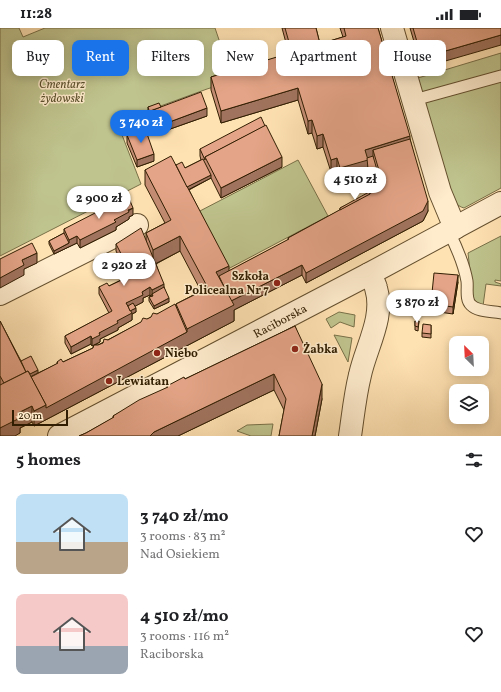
<!DOCTYPE html>
<meta charset="utf-8">
<style>
body{margin:0;font-family:Vollkorn,serif;background:#f6f6f6;color:#202124;height:100vh;display:flex;flex-direction:column;font-size:15px;white-space:nowrap}
*{box-sizing:border-box;margin:0}
p{font-size:13px;color:#757577}
.icon{flex:none;width:22px;height:22px;fill:none;stroke:currentColor;stroke-width:2;stroke-linecap:round;stroke-linejoin:round}
.map{position:relative;height:408px;overflow:hidden}
.details{display:flex;flex-direction:column;background:#fff;flex:1}
.details>*{flex:none}
.hud{position:absolute;left:12px;top:12px;width:477px;height:36px;display:flex;gap:8px}
.needle{width:26px;rotate:336deg}
.fabs{position:absolute;left:449px;top:308px;display:grid;gap:8px}
.fabs a{display:grid;place-items:center;width:40px;height:40px;border-radius:8px;background:#fff;box-shadow:0 2px 10px #0003;font-size:20px}
.scale{position:absolute;left:12px;bottom:10px;width:56px;box-sizing:border-box;padding-left:4px;border:2px solid #311e02;border-top:0;font-size:11px;line-height:14px;white-space:nowrap;color:#311e02;-webkit-text-stroke:3px #ffeccd;paint-order:stroke}
.price{position:absolute;translate:-50% -34px;padding:0 9px;border-radius:14px;background:#fff;color:#222;font-size:13px;line-height:26px;filter:drop-shadow(0 1px 2px #0008)}
.price::after{content:'';position:absolute;left:50%;top:24px;width:12px;height:9px;margin-left:-6px;background:inherit;clip-path:polygon(0 0,100% 0,50% 100%)}
.price.active{background:#1a73e8;color:#fff}
ul{padding:0;list-style:none}
li{display:flex;align-items:center;gap:12px;height:100px;padding:0 16px}
li span{display:grid;place-items:center;flex:none;width:112px;height:80px;border-radius:8px;color:#555}
li>.icon{margin-inline-start:auto}
span .icon{width:48px;height:48px;fill:#fffc;stroke-width:1}
li b{font-size:17px}
h2{display:flex;justify-content:space-between;align-items:center;height:48px;padding:0 16px;font-size:17px}
.chip{padding:0 14px;border-radius:8px;background:#fff;box-shadow:0 2px 10px #0003;font-size:14px;line-height:36px}
.chip.active{background:#1a73e8;color:#fff}
.status{display:flex;justify-content:space-between;align-items:center;height:28px;padding:0 20px;background:#fff;direction:ltr}
.status svg{height:11px;fill:currentColor}
.map>svg:first-child{display:block}
.green{fill:#bfc38d;stroke:#787048}
.lines{fill:none;stroke-linecap:round;stroke-linejoin:round}
.service-casing{stroke:#644f2e;stroke-width:13}
.minor-casing{stroke:#644f2e;stroke-width:24}
.service{stroke:#ffeccd;stroke-width:11}
.minor{stroke:#ffeccd;stroke-width:22}
.wall{fill:#c48d74;stroke:#311e02;fill-rule:evenodd}
.shaded-wall{fill:#a0735e;stroke:#311e02}
.building{fill:#e4a487;stroke:#311e02}
.poi-dot{fill:#8f2418;stroke:#ffeccd;stroke-width:1.5}
.labels{text-anchor:middle;stroke-width:3;stroke-linejoin:round;paint-order:stroke}
.park-label{font-size:12px;font-style:italic;fill:#5c502c;stroke:#ffeccd}
.poi-label{font-size:12px;font-weight:bold;fill:#311e02;stroke:#ffeccd;text-anchor:start}
.street-label{font-size:12px;fill:#311e02;stroke:#ffeccd}
</style>
<div class="status"><b>11:28</b><svg viewBox="0 0 49 12"><path d="M0 12V9h3v3zM5 12V6h3v6zM10 12V3h3v9zM15 12V0h3v12zM26 1h20v11H26zM47 4h2v5h-2z"/></svg></div>
<div class="map">
<svg width="501" height="408" viewBox="0 0 501 408">
<rect width="100%" height="100%" fill="#ffe2b2"/>
<filter id="stains"><feTurbulence type="fractalNoise" baseFrequency=".005" numOctaves="4"/><feColorMatrix values="0 0 0 0 .2 0 0 0 0 .09 0 0 0 0 .02 0 0 0 .5 -.17"/></filter>
<radialGradient id="worn" r=".72"><stop offset=".6" stop-color="#630" stop-opacity="0"/><stop offset="1" stop-color="#630" stop-opacity=".3"/></radialGradient>
<!-- green -->
<g class="green">
<polygon points="0,0 19,0 23,9 45,0 215,0 233,53 207,61 117,94 141,156 0,228"/>
<path d="M501,25V160L464,180C456,178 454,172 451,164L418,50Z"/>
<polygon points="298,132 328,188 228,241 198,184"/>
<polygon points="501,208 501,253 495,252 495,254 501,256 501,258 486,256 483,278 479,277 473,270 468,225"/>
<polygon points="339,284 355,287 354,299 340,294 331,300 326,291"/>
<polygon points="334,307 352,310 348,334"/>
<polygon points="273,396 271,408 251,408 237,403 247,397"/>
</g>
<g class="lines">
<defs>
<g id="service">
<polyline points="414,72 501,48"/>
<path d="M449,204C457,220 464,236 467,253C468,261 465,271 471,277C478,284 492,283 501,285"/>
</g>
<g id="minor">
<polyline points="392,0 440,164 455,200"/>
<polyline points="0,266 137,197"/>
<polyline points="59,408 369,246 501,175"/>
<path d="M350,408C353,388 355,367 360,347C366,319 385,289 376,260C375,255 372,251 369,246"/>
</g>
</defs>
<!-- service casing -->
<use href="#service" class="service-casing"/>
<!-- minor casing -->
<use href="#minor" class="minor-casing"/>
<!-- service -->
<use href="#service" class="service"/>
<!-- minor -->
<use href="#minor" class="minor"/>
</g>
<!-- wall -->
<g class="wall">
<path d="M282,0H316L320,16L343,9L340,0H378L410,111L428,183L423,193L306,255L302,247L234,282V293L34,398L32,394L20,400V405L0,408V293L21,333L38,345L57,336V334H63L93,320L94,317L92,318L91,316L71,326L65,315V308L109,285L99,266V259L109,258L129,248L116,223V216L146,213V205L165,195L145,157V142L176,137L185,140L201,132L200,128V121L282,139L221,170L211,150L189,162L229,243L288,212V210L340,182V180L370,166L380,160L374,162L372,160L368,144L340,152L337,143L331,144L323,119L317,121L312,105L308,106L298,72L221,95L211,62V49L289,26ZM180,223L201,263L176,276V279L157,286L98,317H95L100,314V311L118,302V300L132,292V286L136,284L135,278L143,274V270L150,267L151,268L149,269V273L154,281L169,274L156,236Z"/>
<polygon points="410,0 501,0 428,38 420,34"/>
<polygon points="148,79 161,79 207,88 156,106 148,83"/>
<polygon points="127,107 154,133 137,139 127,115"/>
<polygon points="133,187 129,189 129,191 116,199 116,202 80,220 77,215 54,226 49,216 49,213 64,205 64,201"/>
<polygon points="458,254 453,286 439,284 439,273 432,272 432,265"/>
<polygon points="415,293 419,293 418,303 415,302"/>
<polygon points="431,297 431,310 422,309 422,305"/>
<polygon points="295,298 322,371 315,408 279,408 284,382 274,362 178,408 79,408 86,405 113,390 113,388 167,360 167,358 185,351"/>
</g>
<!-- shaded-wall -->
<g class="shaded-wall">
<polygon points="501,7 501,17 428,38 428,28"/>
<polygon points="298,60 298,72 221,95 221,83"/>
<polygon points="207,80 207,88 156,106 156,99"/>
<polygon points="312,92 312,105 308,106 308,93"/>
<polygon points="323,106 323,119 317,121 317,108"/>
<polygon points="410,108 410,121 373,122 373,132 368,133 368,144 340,152 340,140 365,122"/>
<polygon points="154,126 154,133 137,139 137,132"/>
<polygon points="282,129 282,139 221,170 221,160"/>
<polygon points="337,130 337,143 331,144 331,132"/>
<polygon points="211,147 211,150 182,165 182,161"/>
<polygon points="381,156 381,160 374,162 374,158"/>
<polygon points="428,173 428,183 423,193 306,255 306,245"/>
<polygon points="133,180 133,187 129,189 129,191 116,199 116,202 80,220 80,212 114,192"/>
<polygon points="77,208 77,215 54,226 54,223 69,215 69,212"/>
<polygon points="180,208 180,223 153,237 153,222"/>
<polygon points="37,225 37,235 24,241 24,247 0,260 0,250 22,232"/>
<polygon points="302,237 302,247 234,282 234,293 34,398 34,383 187,304 187,301 229,274"/>
<polygon points="229,238 229,253 221,258 216,244"/>
<polygon points="458,247 458,254 453,286 453,279"/>
<polygon points="164,256 164,263 152,266 152,269 152,262"/>
<polygon points="150,259 150,267 143,270 143,274 128,282 126,275 142,264"/>
<polygon points="169,270 169,274 154,281 154,278"/>
<polygon points="136,280 136,284 132,286 132,292 118,300 118,302 100,311 100,314 92,318 92,311 99,305 117,293 129,283"/>
<polygon points="91,308 91,316 71,326 71,319"/>
<polygon points="38,342 38,345 28,350 25,348"/>
<polygon points="274,346 274,362 178,408 150,408 154,404"/>
<polygon points="322,356 322,371 315,408 312,408"/>
<polygon points="32,378 32,394 20,400 20,405 15,408 0,408 0,400 18,385"/>
</g>
<!-- building -->
<g class="building">
<polygon points="285,0 316,0 320,16 292,25"/>
<polygon points="344,0 378,0 410,108 365,122 368,132 340,140 337,130 331,132 323,106 317,108 312,92 308,93 298,60 221,83 211,49 346,8"/>
<polygon points="413,0 501,0 501,7 428,28 420,24"/>
<polygon points="201,64 207,80 156,99 150,83"/>
<polygon points="159,75 161,79 150,83 150,86 148,79"/>
<polygon points="261,89 265,98 205,129 205,132 200,121"/>
<polygon points="266,97 282,129 221,160 205,129"/>
<polygon points="145,100 154,126 137,132 127,107"/>
<polygon points="410,111 428,173 423,183 306,245 302,237 231,273 219,248 289,211 288,210 380,160 383,156 373,122"/>
<polygon points="171,128 229,238 216,244 234,277 187,301 176,276 208,260 180,208 153,222 146,205 171,192 145,142"/>
<polygon points="373,128 381,156 374,158 372,157 368,141 367,130"/>
<polygon points="203,131 211,147 187,159 176,137 182,134 185,140"/>
<polygon points="369,164 370,166 340,182 340,180"/>
<polygon points="128,168 133,180 128,182 129,184 114,192 116,194 80,212 77,208 69,212 64,201"/>
<polygon points="141,200 164,256 152,262 150,259 142,264 143,267 126,275 132,285 117,293 118,295 99,305 100,307 92,311 91,308 71,319 65,308 112,283 99,259 107,255 109,258 132,247 116,216"/>
<polygon points="64,205 69,215 54,223 49,213"/>
<polygon points="32,215 37,225 22,232 24,237 0,250 0,231"/>
<polygon points="434,245 458,247 453,279 439,277 440,266 432,265"/>
<polygon points="164,259 169,270 154,278 149,269 153,268 152,266"/>
<polygon points="133,275 136,280 130,283 128,278"/>
<polygon points="175,276 187,304 46,380 46,377 31,349 58,335 57,334 61,331 63,334 93,320 94,317 98,317 103,315 104,311 108,312 141,294 143,290 147,291 151,289 153,285 157,286"/>
<polygon points="0,293 26,344 4,355 0,348"/>
<polygon points="415,293 419,293 418,299 415,298"/>
<polygon points="423,296 431,297 431,306 422,305"/>
<polygon points="295,298 322,356 312,408 279,408 286,371 274,346 154,404 150,408 79,408 86,405 114,389 113,388 139,372 168,359 167,358 184,349 185,351"/>
<polygon points="31,328 38,342 30,346 28,343 26,344 21,333"/>
<polygon points="28,343 46,377 34,383 32,378 18,385 20,390 0,400 0,357"/>
</g>
<!-- markers -->
<g class="poi-dot">
<circle cx="277" cy="255" r="4"/>
<circle cx="295" cy="321" r="4"/>
<circle cx="157" cy="325" r="4"/>
<circle cx="109" cy="353" r="4"/>
</g>
<g class="labels">
<!-- park labels -->
<g class="park-label">
<text x="62" y="60">Cmentarz<tspan x="62" dy="14">żydowski</tspan></text>
</g>
<!-- poi labels -->
<g class="poi-label">
<text x="269" y="252" text-anchor="end">Szkoła<tspan x="269" dy="14">Policealna Nr 7</tspan></text>
<text x="303" y="325">Żabka</text>
<text x="165" y="329">Niebo</text>
<text x="117" y="357">Lewiatan</text>
</g>
<!-- street labels -->
<g class="street-label">
<text transform="translate(280 293) rotate(-28)" y="4">Raciborska</text>
</g>
</g>
<rect width="100%" height="100%" filter="url(#stains)"/>
<rect width="100%" height="100%" fill="url(#worn)"/>
</svg>
<div class="fabs">
<a><svg class="needle" viewBox="-14 -14 28 28"><path d="M0-13l5 13h-10z" fill="#e53935"/><path d="M0 13l5-13h-10z" fill="#757577"/></svg></a>
<a><svg class="icon" aria-label="layers" viewBox="0 0 24 24"><path d="M12 4l9 5-9 5-9-5zM3 14l9 5 9-5"/></svg></a>
</div>
<div class="scale">20 m</div>
<b class="price active" style="left:141px;top:116px">3 740 zł</b>
<b class="price" style="left:355px;top:173px">4 510 zł</b>
<b class="price" style="left:99px;top:192px">2 900 zł</b>
<b class="price" style="left:124px;top:259px">2 920 zł</b>
<b class="price" style="left:417px;top:296px">3 870 zł</b>
<div class="hud">
<a class="chip">Buy</a>
<a class="chip active">Rent</a>
<a class="chip">Filters</a>
<a class="chip">New</a>
<a class="chip">Apartment</a>
<a class="chip">House</a>
</div>
</div>
<section class="details">
<h2>5 homes<svg class="icon" aria-label="filters" viewBox="0 0 24 24"><path d="M4 7h16M4 17h16"/><circle cx="9" cy="7" r="2"/><circle cx="15" cy="17" r="2"/></svg></h2>
<ul>
<li><span style="background:linear-gradient(#bfe0f5 60%,#b9a48a 0)"><svg class="icon" aria-label="home" viewBox="0 0 24 24"><path d="M3 11l9-7 9 7M6 9v11h12V9"/></svg></span><div><b>3 740 zł/mo</b><p>3 rooms · 83 m²</p><p>Nad Osiekiem</p></div><svg class="icon" aria-label="heart" viewBox="0 0 24 24"><path d="M12 20l-8-8c-3-5 5-10 8-4 3-6 11-1 8 4z"/></svg></li>
<li><span style="background:linear-gradient(#f6c9c9 65%,#9aa5b1 0)"><svg class="icon" aria-label="home" viewBox="0 0 24 24"><path d="M3 11l9-7 9 7M6 9v11h12V9"/></svg></span><div><b>4 510 zł/mo</b><p>3 rooms · 116 m²</p><p>Raciborska</p></div><svg class="icon" aria-label="heart" viewBox="0 0 24 24"><path d="M12 20l-8-8c-3-5 5-10 8-4 3-6 11-1 8 4z"/></svg></li>
</ul>
</section>
